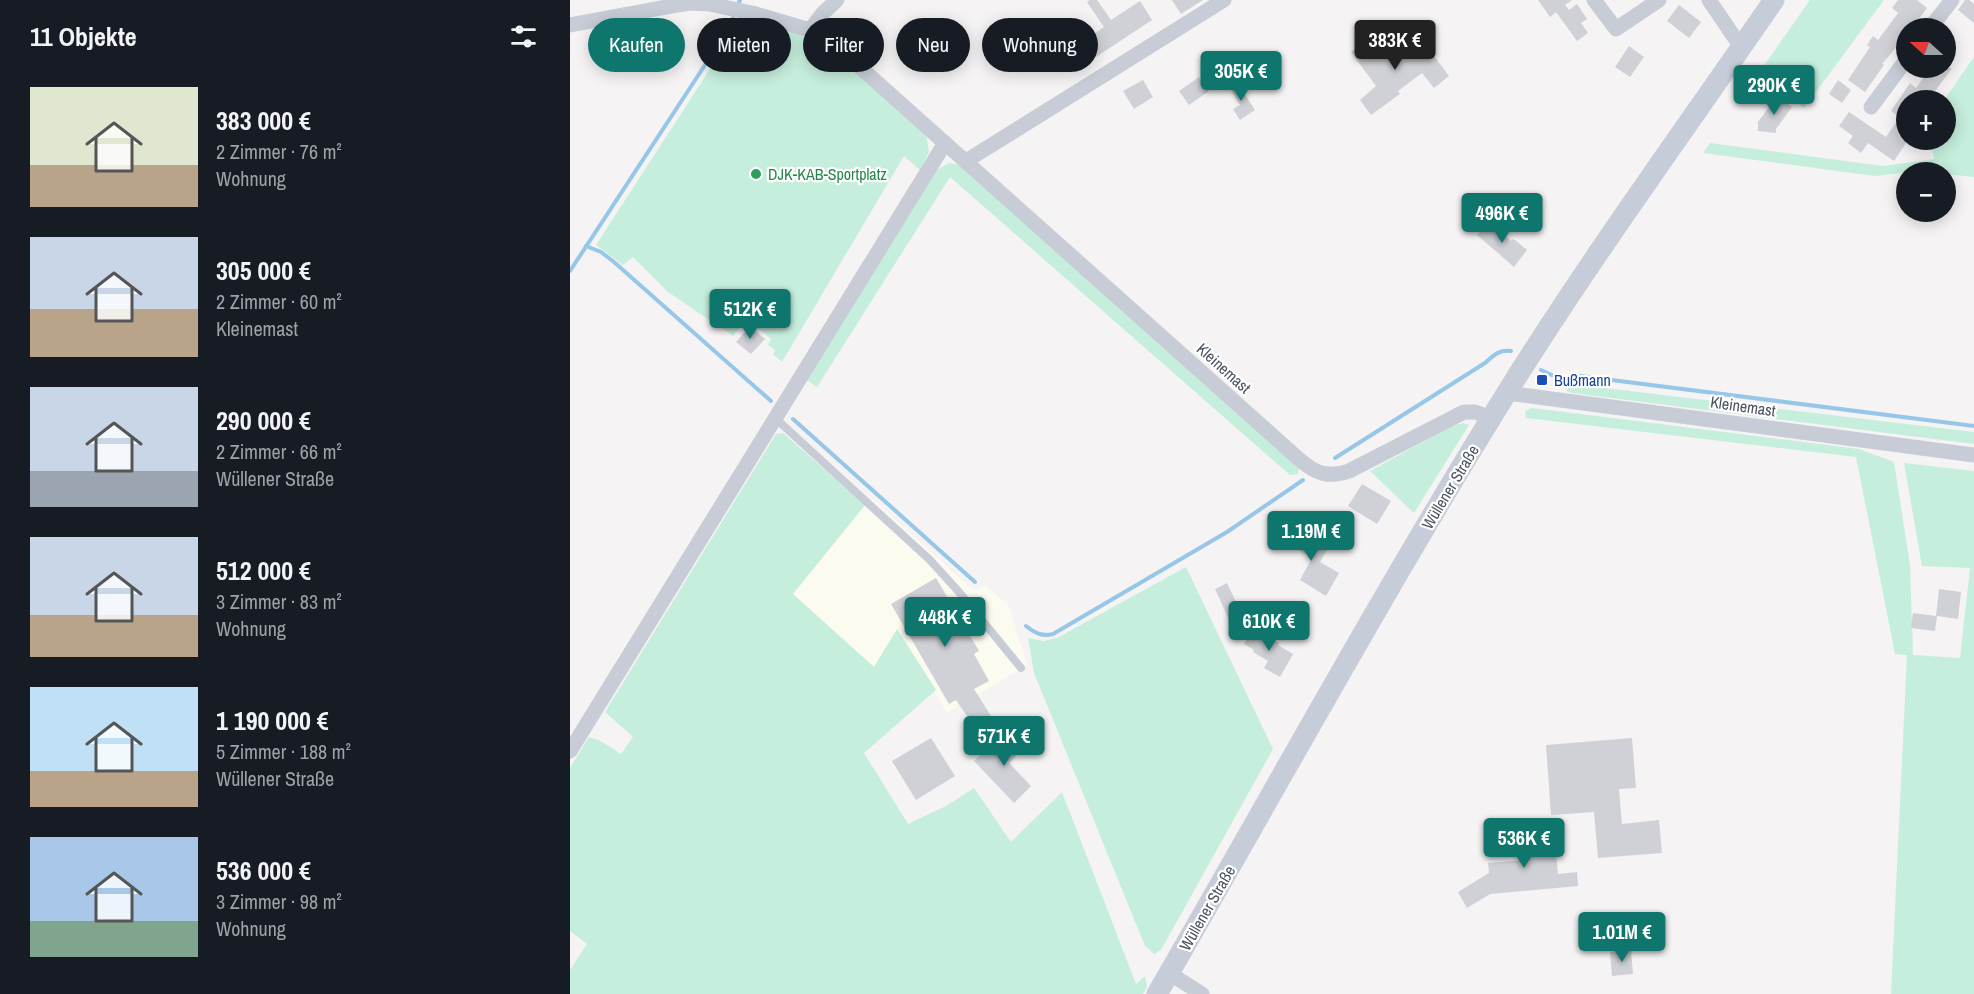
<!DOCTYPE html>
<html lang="de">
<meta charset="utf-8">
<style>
body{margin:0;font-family:"Archivo Narrow",sans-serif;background:#242831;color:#f1f3f6;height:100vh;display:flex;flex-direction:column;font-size:22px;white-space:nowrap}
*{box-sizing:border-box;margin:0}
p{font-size:20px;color:#9ea1a6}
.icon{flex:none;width:33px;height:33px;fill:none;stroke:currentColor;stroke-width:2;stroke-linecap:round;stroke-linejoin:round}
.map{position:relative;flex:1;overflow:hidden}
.sheet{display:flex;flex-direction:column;background:#171b24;width:570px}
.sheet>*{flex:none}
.hud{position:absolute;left:18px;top:18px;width:570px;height:54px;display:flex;gap:12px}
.needle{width:39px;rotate:291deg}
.tools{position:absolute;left:1326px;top:18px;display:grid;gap:12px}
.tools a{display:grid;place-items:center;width:60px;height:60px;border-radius:50%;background:#171b24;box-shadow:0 3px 15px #0003;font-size:30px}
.price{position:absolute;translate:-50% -51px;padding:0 14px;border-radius:6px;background:#0f766e;color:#fff;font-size:20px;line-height:39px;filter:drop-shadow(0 2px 3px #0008)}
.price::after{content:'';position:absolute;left:50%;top:36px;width:18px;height:14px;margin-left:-9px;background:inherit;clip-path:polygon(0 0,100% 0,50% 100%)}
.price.active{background:#222;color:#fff}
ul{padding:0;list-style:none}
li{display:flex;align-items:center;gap:18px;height:150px;padding:0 30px}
li span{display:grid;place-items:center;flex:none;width:168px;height:120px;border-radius:0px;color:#555}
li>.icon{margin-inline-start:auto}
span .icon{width:72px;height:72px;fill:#fffc;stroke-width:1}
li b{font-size:26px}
h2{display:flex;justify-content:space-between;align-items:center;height:72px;padding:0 30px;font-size:26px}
.pill{padding:0 21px;border-radius:27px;background:#171b24;box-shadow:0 3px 15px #0003;font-size:21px;line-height:54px}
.pill.active{background:#0f766e;color:#fff}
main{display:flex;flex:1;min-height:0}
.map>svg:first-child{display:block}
.commercial{fill:#fcfbef}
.green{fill:#c6eedd}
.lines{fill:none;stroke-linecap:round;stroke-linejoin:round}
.stream{stroke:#96c6e8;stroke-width:4}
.building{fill:#d0d1d6}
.service{stroke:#c8ccd6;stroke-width:8}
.minor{stroke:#c8ccd6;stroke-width:15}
.secondary{stroke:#c7ccd9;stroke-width:21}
.leisure-dot{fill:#2e9e5b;stroke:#fff;stroke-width:2}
.transit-dot{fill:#1a4fb4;stroke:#fff;stroke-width:2}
.labels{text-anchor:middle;stroke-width:4.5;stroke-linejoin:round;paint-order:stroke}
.leisure-label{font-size:16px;fill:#27864d;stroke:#fff;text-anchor:start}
.street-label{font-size:16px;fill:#4b525f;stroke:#fff}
.transit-label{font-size:16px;fill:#164399;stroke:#fff;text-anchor:start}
</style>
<main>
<section class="sheet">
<h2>11 Objekte<svg class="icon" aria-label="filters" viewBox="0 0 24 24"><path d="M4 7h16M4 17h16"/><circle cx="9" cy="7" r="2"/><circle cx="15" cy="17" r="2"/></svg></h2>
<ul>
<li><span style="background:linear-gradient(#dfe7d0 65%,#b9a48a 0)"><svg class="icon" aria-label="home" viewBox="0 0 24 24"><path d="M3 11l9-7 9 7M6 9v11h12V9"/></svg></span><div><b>383 000 €</b><p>2 Zimmer · 76 m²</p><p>Wohnung</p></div></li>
<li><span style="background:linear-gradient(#c9d6e8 60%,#b9a48a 0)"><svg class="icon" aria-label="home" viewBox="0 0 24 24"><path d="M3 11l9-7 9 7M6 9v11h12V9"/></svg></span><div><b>305 000 €</b><p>2 Zimmer · 60 m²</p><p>Kleinemast</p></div></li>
<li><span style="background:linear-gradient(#c9d6e8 70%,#9aa5b1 0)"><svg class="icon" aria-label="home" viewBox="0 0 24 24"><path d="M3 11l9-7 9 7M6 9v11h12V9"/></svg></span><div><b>290 000 €</b><p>2 Zimmer · 66 m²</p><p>Wüllener Straße</p></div></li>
<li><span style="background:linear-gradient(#c9d6e8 65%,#b9a48a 0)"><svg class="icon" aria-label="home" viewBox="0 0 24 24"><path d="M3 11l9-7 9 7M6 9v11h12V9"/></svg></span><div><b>512 000 €</b><p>3 Zimmer · 83 m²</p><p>Wohnung</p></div></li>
<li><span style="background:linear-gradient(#bfe0f5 70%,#b9a48a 0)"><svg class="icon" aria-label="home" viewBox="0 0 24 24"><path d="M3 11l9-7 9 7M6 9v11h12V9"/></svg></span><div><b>1 190 000 €</b><p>5 Zimmer · 188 m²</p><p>Wüllener Straße</p></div></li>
<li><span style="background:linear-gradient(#a9c7e8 70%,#7fa58c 0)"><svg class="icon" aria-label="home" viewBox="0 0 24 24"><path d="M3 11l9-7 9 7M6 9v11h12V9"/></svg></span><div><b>536 000 €</b><p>3 Zimmer · 98 m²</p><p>Wohnung</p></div></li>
</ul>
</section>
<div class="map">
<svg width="1404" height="994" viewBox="0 0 1404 994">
<rect width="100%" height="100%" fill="#f5f3f3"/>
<!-- commercial -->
<polygon class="commercial" points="301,498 404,591 415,585 439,606 457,665 377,713 328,630 304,667 223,594"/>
<!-- green -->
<g class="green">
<polygon points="1240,0 1314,0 1234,108 1188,74"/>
<polygon points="173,18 235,35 257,46 356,135 359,152 350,170 334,156 212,362 203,354 205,350 198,345 201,339 177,319 163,336 98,292 63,257 53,265 26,245"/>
<polygon points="1404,57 1404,177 1376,174 1376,172 1349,171 1305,176 1133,153 1140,143 1313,166 1364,159 1360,140 1376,140 1374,100"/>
<polygon points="379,163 392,165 729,468 728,474 720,475 380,177 247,387 237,380 365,171"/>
<polygon points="1001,384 1404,432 1404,444 1002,393 996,391"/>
<polygon points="962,408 1289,449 1324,462 1340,565 1343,655 1390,658 1400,568 1352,566 1334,463 1404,471 1404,994 1321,994 1337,655 1325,654 1286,457 956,418 955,411"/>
<polygon points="893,423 899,425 844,513 800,471 882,426"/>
<polygon points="213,433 295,505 223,594 304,667 327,629 366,690 294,753 338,824 378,805 404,788 441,842 492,792 566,984 575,976 577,987 573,994 0,994 0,970 17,944 0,931 0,768 19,737 29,740 51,754 63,737 35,712 206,434"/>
<polygon points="616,567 703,749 591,950 584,954 575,946 464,673 458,638 473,641 487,638"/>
</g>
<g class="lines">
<!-- stream -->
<g class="stream">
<polyline points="169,2 170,0"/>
<polyline points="16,246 31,252 44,262 201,401"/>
<polyline points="0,271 135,65 163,18"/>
<polyline points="971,370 984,376"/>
<polyline points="1010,376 1404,426"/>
<polyline points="223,419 405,582"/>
<path d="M765,458L915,363C923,356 929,349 941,351"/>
<path d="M456,626C465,633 472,637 483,634L657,532L733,480"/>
</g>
</g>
<!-- building -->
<g class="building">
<polygon points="520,0 527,0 541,20 570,1 582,20 523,59 512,42 534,27 517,2"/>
<polygon points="602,0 633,0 611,14"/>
<polygon points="968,0 1002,0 995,5 999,10 1007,4 1017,19 1011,23 1018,33 1007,41 986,12 980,17"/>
<polygon points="1328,0 1347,0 1357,8 1342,28 1336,28 1336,36 1312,64 1314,65 1295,92 1278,80 1300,47 1297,45 1303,36 1308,40 1328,13 1322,8"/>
<polygon points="1395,0 1399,0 1404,4 1404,23 1388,10"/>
<polygon points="1109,5 1131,22 1119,38 1097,21"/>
<polygon points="806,34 825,61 852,40 879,76 864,88 852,73 828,91 830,94 801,115 790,100 806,86 781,52"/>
<polygon points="1059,46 1074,57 1060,77 1045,67"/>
<polygon points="1360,68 1382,68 1363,94 1373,100 1336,100 1336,143 1324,161 1298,143 1291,153 1278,143 1283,136 1269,126 1279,112 1316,137 1330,117 1321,111 1340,83 1346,88"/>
<polygon points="629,77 639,91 619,105 609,91"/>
<polygon points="573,80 583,97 564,109 553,91"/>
<polygon points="1268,80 1281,90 1272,103 1259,94"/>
<polygon points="666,81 685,110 670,120 663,109 670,105 658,85"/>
<polygon points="1207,96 1222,107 1206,129 1206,133 1188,131 1188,122"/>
<polygon points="919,222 941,241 942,239 945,240 957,250 944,267 907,235"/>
<polygon points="180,326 195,339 181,354 166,342"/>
<polygon points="792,484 821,501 807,524 778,506"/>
<polygon points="721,526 734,545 738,538 757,550 750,562 769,573 756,596 730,580 742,558 719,544 715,547 707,534"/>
<polygon points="366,578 409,651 404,654 419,681 404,689 424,721 408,732 386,700 379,704 321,604"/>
<polygon points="657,583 668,606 665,607 673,623 663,628 645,589"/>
<polygon points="1369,589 1391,592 1388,619 1367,616 1365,631 1341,628 1343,613 1366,616"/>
<polygon points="683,629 709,643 708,645 723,654 710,677 694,668 698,661 683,652 684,650 674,644"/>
<polygon points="436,731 453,749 439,763 461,786 444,803 404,761"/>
<polygon points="361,738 385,776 346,800 322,761"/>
<polygon points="1062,738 1066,788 1049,789 1052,824 1089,820 1092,853 1028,858 1024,812 981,815 976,745"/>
<polygon points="983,824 988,874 1007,872 1008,886 920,894 897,908 888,892 919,873 918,863 954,860 951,827"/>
<polygon points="1061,950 1063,974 1042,976 1040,952"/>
</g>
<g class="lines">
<!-- service -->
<polyline class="service" points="205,418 360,560 389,592 451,668"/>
<!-- minor -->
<g class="minor">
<polyline points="1024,0 1046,29 1089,0"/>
<polyline points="1139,0 1171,47"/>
<path d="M0,25L102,6L120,3L139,4L182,13L240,30L264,44L730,460C746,474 759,478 779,471L894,412H905L922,418"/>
<polyline points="1360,28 1382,0"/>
<polyline points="240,30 253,13 267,0"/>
<polyline points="1301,107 1336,60"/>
<polyline points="396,161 654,0"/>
<polyline points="937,393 1404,455"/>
<polyline points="0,751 375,143"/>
<polyline points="599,973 632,994"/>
</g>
<!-- secondary -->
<path class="secondary" d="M587,994C703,794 814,590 936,394C1020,259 1114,131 1204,0"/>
</g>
<!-- markers -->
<circle class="leisure-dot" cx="186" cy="174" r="6"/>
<rect class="transit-dot" x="966" y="374" width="12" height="12" rx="3"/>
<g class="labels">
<!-- leisure labels -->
<g class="leisure-label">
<text x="198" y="180">DJK-KAB-Sportplatz</text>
</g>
<!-- street labels -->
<g class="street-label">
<text transform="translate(654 368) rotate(42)" y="6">Kleinemast</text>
<text transform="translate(1173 406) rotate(8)" y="6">Kleinemast</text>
<text transform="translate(880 487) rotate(-59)" y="6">Wüllener Straße</text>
<text transform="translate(637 908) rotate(-60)" y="6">Wüllener Straße</text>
</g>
<!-- transit labels -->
<g class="transit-label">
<text x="984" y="386">Bußmann</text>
</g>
</g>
</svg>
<div class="tools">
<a><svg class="needle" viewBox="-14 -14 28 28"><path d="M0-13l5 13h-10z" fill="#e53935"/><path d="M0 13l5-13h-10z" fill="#9ea1a6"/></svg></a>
<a>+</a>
<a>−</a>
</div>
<b class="price active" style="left:825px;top:71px">383K €</b>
<b class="price" style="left:671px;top:102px">305K €</b>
<b class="price" style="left:1204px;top:116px">290K €</b>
<b class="price" style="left:932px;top:244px">496K €</b>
<b class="price" style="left:180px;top:340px">512K €</b>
<b class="price" style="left:741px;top:562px">1.19M €</b>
<b class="price" style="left:375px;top:648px">448K €</b>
<b class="price" style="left:699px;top:652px">610K €</b>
<b class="price" style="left:434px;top:767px">571K €</b>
<b class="price" style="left:954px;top:869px">536K €</b>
<b class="price" style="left:1052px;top:963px">1.01M €</b>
<div class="hud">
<a class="pill active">Kaufen</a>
<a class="pill">Mieten</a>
<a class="pill">Filter</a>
<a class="pill">Neu</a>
<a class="pill">Wohnung</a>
</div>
</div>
</main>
